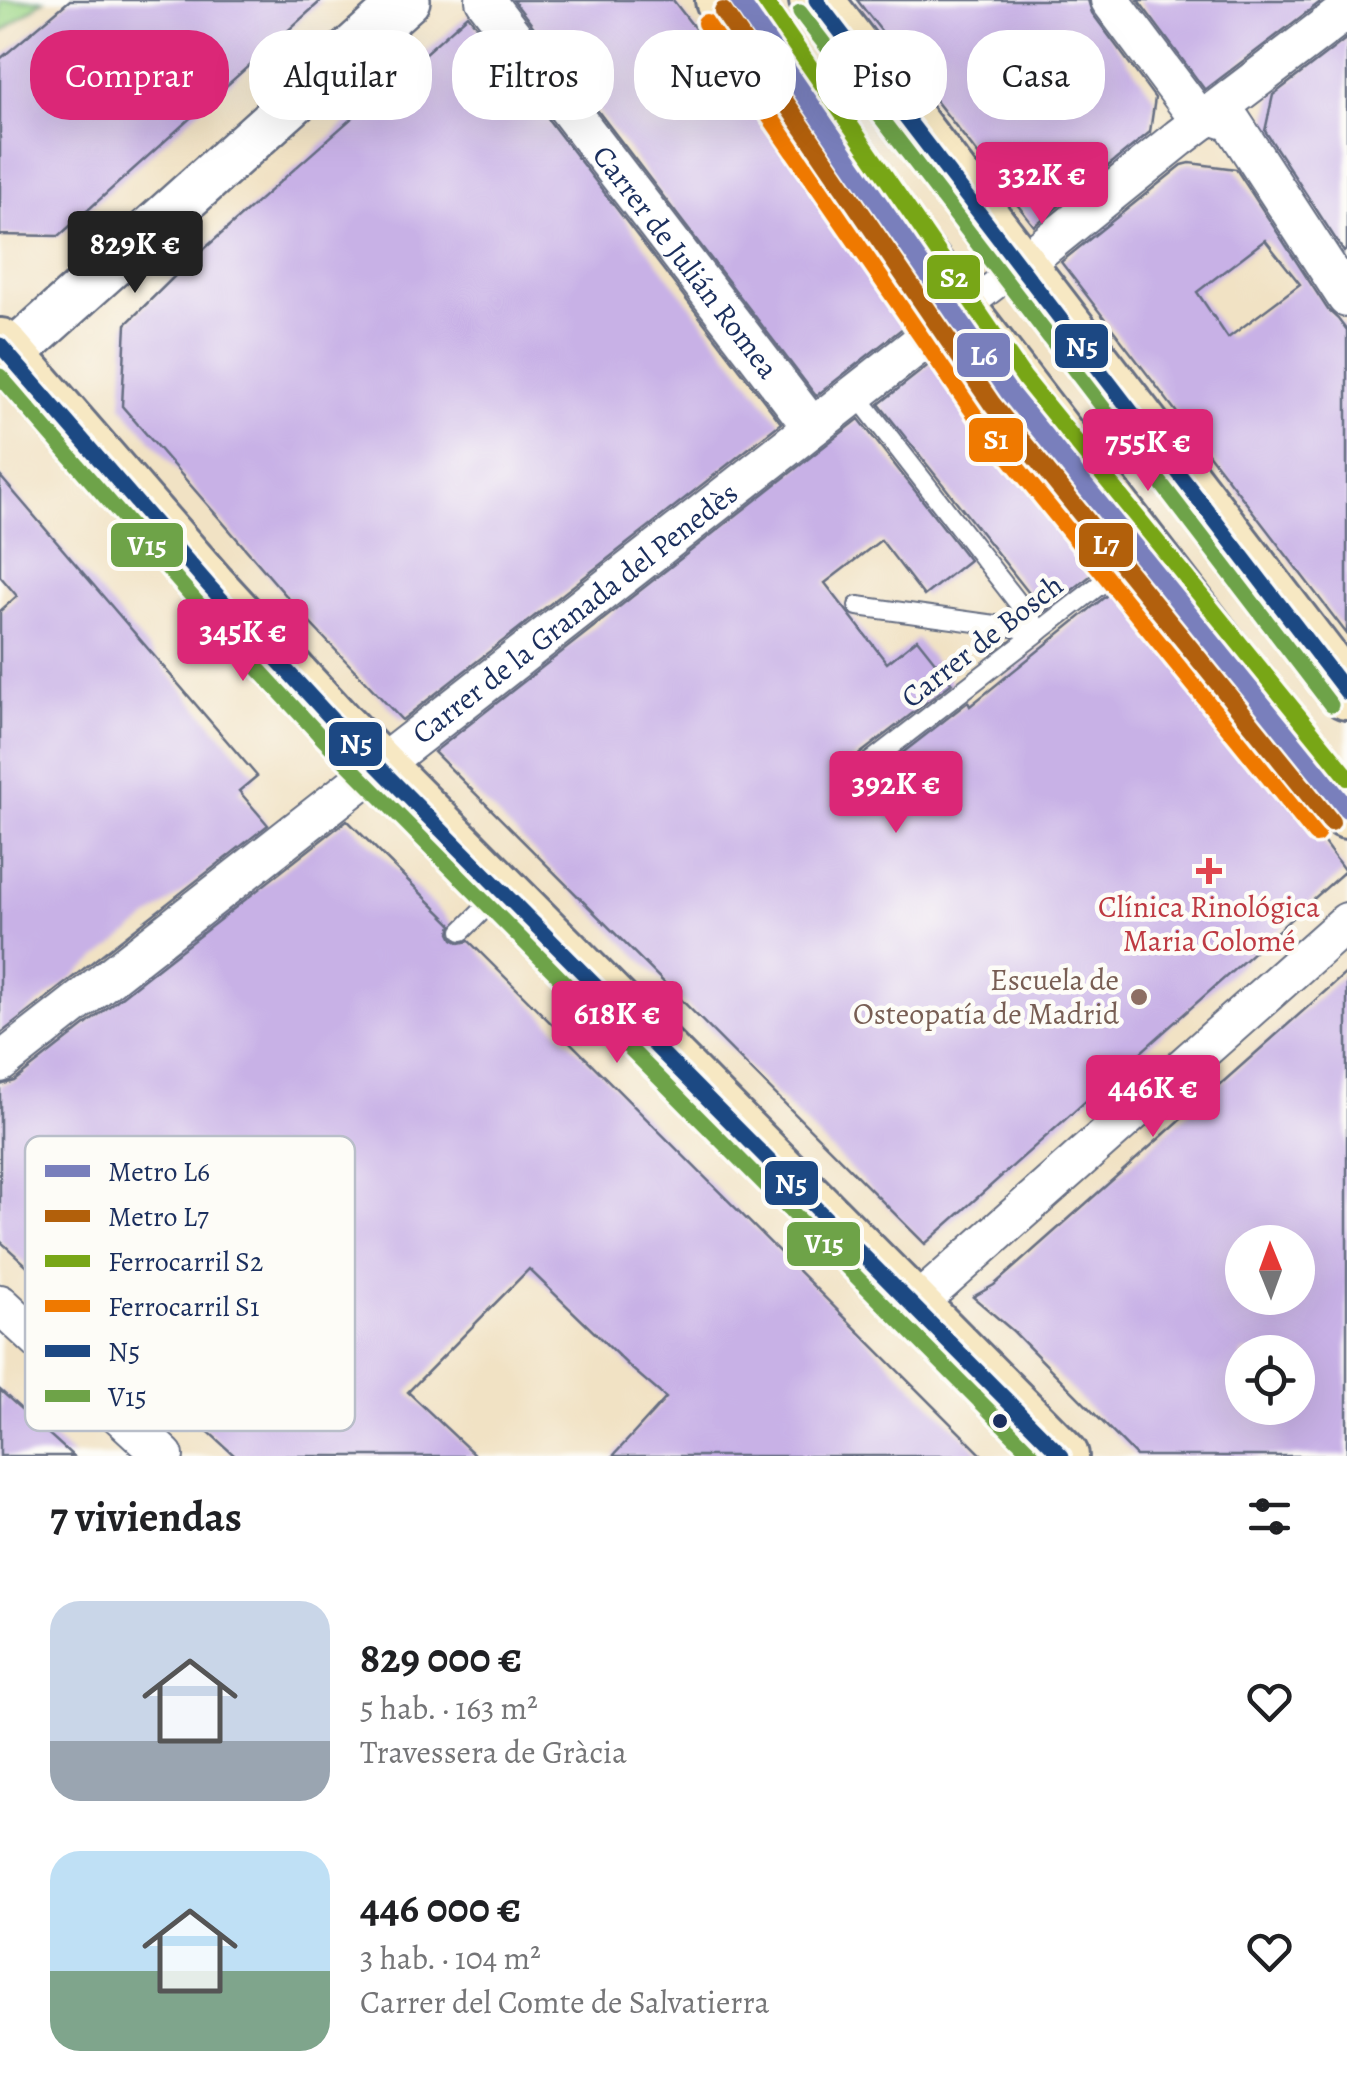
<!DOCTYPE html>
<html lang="es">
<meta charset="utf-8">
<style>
body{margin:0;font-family:Alegreya,serif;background:#f2f2f2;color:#202124;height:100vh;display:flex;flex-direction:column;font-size:38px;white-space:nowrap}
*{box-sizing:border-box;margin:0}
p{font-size:32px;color:#757577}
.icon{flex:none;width:55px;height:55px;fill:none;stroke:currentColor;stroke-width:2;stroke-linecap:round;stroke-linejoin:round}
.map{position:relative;height:1456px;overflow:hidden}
.drawer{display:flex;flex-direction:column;background:#fff;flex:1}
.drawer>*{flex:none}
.banner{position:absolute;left:30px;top:30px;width:1288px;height:90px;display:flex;gap:20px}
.needle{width:65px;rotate:359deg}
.controls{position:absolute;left:1225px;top:1225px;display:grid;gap:20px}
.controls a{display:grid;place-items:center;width:90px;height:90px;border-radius:50%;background:#fff;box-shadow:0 10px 40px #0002;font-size:50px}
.price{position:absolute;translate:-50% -85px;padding:0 22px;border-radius:10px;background:#db2777;color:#fff;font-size:32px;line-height:65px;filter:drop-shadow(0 2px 5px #0008)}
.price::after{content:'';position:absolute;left:50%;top:60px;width:30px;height:22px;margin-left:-15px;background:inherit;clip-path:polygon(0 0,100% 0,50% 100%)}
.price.on{background:#222;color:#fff}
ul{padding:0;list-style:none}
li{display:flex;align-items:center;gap:30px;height:250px;padding:0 50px}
li span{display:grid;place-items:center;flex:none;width:280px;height:200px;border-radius:30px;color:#555}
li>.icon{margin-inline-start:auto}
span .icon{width:120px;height:120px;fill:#fffc;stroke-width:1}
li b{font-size:42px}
h2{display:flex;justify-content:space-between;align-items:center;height:120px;padding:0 50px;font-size:42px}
.pill{padding:0 35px;border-radius:40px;background:#fff;box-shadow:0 10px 40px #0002;font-size:35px;line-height:90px}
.pill.on{background:#db2777;color:#fff}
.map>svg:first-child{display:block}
.garden{fill:#a0d88a;stroke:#5e8474;stroke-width:2.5}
.building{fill:#c8b1e6;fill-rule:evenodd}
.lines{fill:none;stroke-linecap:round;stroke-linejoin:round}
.service-casing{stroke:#666e82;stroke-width:22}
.pedestrian-casing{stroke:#666e82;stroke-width:32}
.minor-casing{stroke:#666e82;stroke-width:42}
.tertiary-casing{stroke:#666e82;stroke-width:50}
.secondary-casing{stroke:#666e82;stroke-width:58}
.service{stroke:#fff;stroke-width:18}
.pedestrian{stroke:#fff;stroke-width:28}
.minor{stroke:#fff;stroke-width:38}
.tertiary{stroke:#fff;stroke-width:45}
.secondary{stroke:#f7e8c3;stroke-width:52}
.bus-1-casing{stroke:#fdfcf7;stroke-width:22}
.bus-2-casing{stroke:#fdfcf7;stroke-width:22}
.bus-1{stroke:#1c4883;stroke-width:15}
.bus-2{stroke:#6ea348;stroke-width:15}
.rail-1-casing{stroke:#fdfcf7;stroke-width:25}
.rail-2-casing{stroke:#fdfcf7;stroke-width:25}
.rail-1{stroke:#78a617;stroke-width:18}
.rail-2{stroke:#ef7900;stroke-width:18}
.metro-1-casing{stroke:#fdfcf7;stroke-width:25}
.metro-2-casing{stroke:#fdfcf7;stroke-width:25}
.metro-1{stroke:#797fbc;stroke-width:18}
.metro-2{stroke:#b2600b;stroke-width:18}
.health-dot{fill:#e0444e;stroke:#fdfcf7;stroke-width:4}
.education-dot{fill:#8d6e63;stroke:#fdfcf7;stroke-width:4}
.bus-dot{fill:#1b2f5e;stroke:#fdfcf7;stroke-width:4}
.labels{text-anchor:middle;stroke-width:9;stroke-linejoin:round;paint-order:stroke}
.street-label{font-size:30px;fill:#1b2f5e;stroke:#fdfcf7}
.health-label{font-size:30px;fill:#be3a42;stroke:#fdfcf7}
.education-label{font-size:30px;fill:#785e54;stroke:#fdfcf7;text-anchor:end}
.key{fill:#fdfcf7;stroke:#b9bec9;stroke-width:2.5}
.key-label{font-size:28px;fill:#1b2f5e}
.line-badge{stroke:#fdfcf7;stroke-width:4}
.badge-label{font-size:28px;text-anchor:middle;font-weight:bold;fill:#fff}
</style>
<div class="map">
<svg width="1347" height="1456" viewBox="0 0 1347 1456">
<rect width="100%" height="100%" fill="#fdfcf7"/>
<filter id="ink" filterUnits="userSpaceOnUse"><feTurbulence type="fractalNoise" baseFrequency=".01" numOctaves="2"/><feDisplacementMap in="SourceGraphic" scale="20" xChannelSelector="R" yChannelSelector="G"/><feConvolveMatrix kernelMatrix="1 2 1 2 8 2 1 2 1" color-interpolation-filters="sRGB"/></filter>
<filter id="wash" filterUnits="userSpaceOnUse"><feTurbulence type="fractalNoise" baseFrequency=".0048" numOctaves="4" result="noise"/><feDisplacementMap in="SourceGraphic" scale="40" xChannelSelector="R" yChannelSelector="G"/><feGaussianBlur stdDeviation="2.25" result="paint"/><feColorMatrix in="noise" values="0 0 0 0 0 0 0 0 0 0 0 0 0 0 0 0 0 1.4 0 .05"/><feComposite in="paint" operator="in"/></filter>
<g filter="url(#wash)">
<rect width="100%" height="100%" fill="#f1e2c4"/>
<!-- garden -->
<polygon class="garden" points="0,0 44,0 0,34"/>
<g id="blocks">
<!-- building -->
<g class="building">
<polygon points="70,0 322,0 59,236 0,235 0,59"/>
<polygon points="513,0 673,0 917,317 816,396"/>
<polygon points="857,0 1088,0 1092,13 1155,98 1150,132 1034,226"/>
<polygon points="1138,0 1323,0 1205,90"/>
<polygon points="468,15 781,423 402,720 309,622 122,406 126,324 185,266"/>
<polygon points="1347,38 1347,249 1344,252 1265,131 1273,95"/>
<path d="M1190,163L1236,169L1328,310L1338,319L1347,331V634L1061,262L1182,165ZM1265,240L1300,284L1228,338L1197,292Z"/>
<polygon points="945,352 1107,563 1044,612 879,404"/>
<polygon points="859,419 969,560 924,596 881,540 825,583 887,663 917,639 952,683 844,766 840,777 843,784 853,788 860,786 968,702 970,706 1122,583 1261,758 1345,871 925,1244 434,752"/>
<polygon points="0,476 257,776 239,791 268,825 0,1034 0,611 17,596 0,576"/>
<polygon points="347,820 452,924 450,933 453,939 460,943 469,941 983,1456 613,1456 666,1398 630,1367 529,1269 408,1392 476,1456 235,1456 0,1241 0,1085 14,1081"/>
<path d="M1347,972V1456H1136L1013,1331L973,1297L994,1285ZM1242,1242H1298V1298H1242ZM1242,1352H1298V1408H1242Z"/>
<polygon points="0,1390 73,1456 0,1456"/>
</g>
</g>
</g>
<g filter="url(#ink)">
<use href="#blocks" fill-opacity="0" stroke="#666e82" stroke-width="2.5"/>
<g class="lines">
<defs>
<g id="service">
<polyline points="855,393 1040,631"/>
<polyline points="858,606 1040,631"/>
<polyline points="852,776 1141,553"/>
<polyline points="462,931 498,895"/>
</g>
<polyline id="pedestrian" points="961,311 1020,266"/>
<g id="minor">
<path id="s1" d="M485,0L812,427"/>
<polyline points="1110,0 1193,111 1205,119"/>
<polyline points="1210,115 1232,122 1347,298"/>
<polyline points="1020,266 1179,138 1347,10"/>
<path id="s2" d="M0,1063L961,311"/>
<polyline points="0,1304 164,1456"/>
<polyline points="913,1307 1347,922"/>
</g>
<polyline id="tertiary" points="0,365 407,0"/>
<g id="secondary">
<polyline points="722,0 1347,812"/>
<polyline points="816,0 1347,693"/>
<polyline points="0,345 210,587 337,725 1062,1456"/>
</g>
</defs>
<!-- service casing -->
<use href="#service" class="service-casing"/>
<!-- pedestrian casing -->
<use href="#pedestrian" class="pedestrian-casing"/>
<!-- minor casing -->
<use href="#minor" class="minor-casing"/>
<!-- tertiary casing -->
<use href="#tertiary" class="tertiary-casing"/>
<!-- secondary casing -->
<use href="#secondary" class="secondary-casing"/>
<!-- service -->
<use href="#service" class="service"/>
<!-- pedestrian -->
<use href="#pedestrian" class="pedestrian"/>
<!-- minor -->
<use href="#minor" class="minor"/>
<!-- tertiary -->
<use href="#tertiary" class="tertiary"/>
<!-- secondary -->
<use href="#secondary" class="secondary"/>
<defs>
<g id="bus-1">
<polyline points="816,0 1347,693"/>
<polyline points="0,345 210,587 337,725 1062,1456"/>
</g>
<g id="bus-2">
<polyline points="800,12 1331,705"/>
<polyline points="0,376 195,600 323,739 1034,1456"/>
</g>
</defs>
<!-- bus-1 casing -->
<use href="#bus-1" class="bus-1-casing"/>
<!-- bus-2 casing -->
<use href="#bus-2" class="bus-2-casing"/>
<!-- bus-1 -->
<use href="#bus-1" class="bus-1"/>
<!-- bus-2 -->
<use href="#bus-2" class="bus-2"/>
<defs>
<polyline id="rail-1" points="763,0 1024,379 1347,777"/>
<polyline id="rail-2" points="706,23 977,416 1316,834"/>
</defs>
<!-- rail-1 casing -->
<use href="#rail-1" class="rail-1-casing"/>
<!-- rail-2 casing -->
<use href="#rail-2" class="rail-2-casing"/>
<!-- rail-1 -->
<use href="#rail-1" class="rail-1"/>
<!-- rail-2 -->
<use href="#rail-2" class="rail-2"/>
<defs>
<polyline id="metro-1" points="739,0 1008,391 1347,809"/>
<polyline id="metro-2" points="723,11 992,404 1331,822"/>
</defs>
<!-- metro-1 casing -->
<use href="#metro-1" class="metro-1-casing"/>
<!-- metro-2 casing -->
<use href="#metro-2" class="metro-2-casing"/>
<!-- metro-1 -->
<use href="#metro-1" class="metro-1"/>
<!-- metro-2 -->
<use href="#metro-2" class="metro-2"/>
</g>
</g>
<!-- markers -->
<path class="health-dot" d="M1204 856h10v10h10v10h-10v10h-10v-10h-10v-10h10z"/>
<circle class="education-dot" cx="1139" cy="997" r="10"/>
<circle class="bus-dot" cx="1000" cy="1421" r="9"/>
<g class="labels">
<!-- street labels -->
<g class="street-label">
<text dy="10" stroke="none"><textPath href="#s1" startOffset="330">Carrer de Julián Romea</textPath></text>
<text dy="10" stroke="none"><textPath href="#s2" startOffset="730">Carrer de la Granada del Penedès</textPath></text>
<text transform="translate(982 641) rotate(-38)" y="10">Carrer de Bosch</text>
</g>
<!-- health labels -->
<g class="health-label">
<text x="1209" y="917">Clínica Rinológica<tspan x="1209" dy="34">Maria Colomé</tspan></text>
</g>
<!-- education labels -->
<g class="education-label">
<text x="1119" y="990">Escuela de<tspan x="1119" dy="34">Osteopatía de Madrid</tspan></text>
</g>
</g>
<!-- legend -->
<rect x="25" y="1136" width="330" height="295" rx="15" class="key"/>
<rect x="45" y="1165" width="45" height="12" fill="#797fbc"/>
<rect x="45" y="1210" width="45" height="12" fill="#b2600b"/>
<rect x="45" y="1255" width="45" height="12" fill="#78a617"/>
<rect x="45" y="1300" width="45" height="12" fill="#ef7900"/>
<rect x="45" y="1345" width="45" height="12" fill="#1c4883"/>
<rect x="45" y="1390" width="45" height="12" fill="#6ea348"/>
<g class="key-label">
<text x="108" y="1181">Metro L6</text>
<text x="108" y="1226">Metro L7</text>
<text x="108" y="1271">Ferrocarril S2</text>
<text x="108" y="1316">Ferrocarril S1</text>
<text x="108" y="1361">N5</text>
<text x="108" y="1406">V15</text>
</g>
<g class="line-badge">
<rect x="925" y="253" width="57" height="48" rx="10" fill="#78a617"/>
<rect x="1053" y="322" width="57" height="48" rx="10" fill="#1c4883"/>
<rect x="955" y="331" width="57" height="48" rx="10" fill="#797fbc"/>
<rect x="967" y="416" width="58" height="48" rx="10" fill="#ef7900"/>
<rect x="1077" y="521" width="58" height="48" rx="10" fill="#b2600b"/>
<rect x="109" y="521" width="76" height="48" rx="10" fill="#6ea348"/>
<rect x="327" y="720" width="57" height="48" rx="10" fill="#1c4883"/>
<rect x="763" y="1159" width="57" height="48" rx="10" fill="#1c4883"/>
<rect x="785" y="1220" width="77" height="48" rx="10" fill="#6ea348"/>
</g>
<g class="badge-label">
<text x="954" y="287">S2</text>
<text x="1082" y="356">N5</text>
<text x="984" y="365">L6</text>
<text x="996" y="449">S1</text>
<text x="1106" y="554">L7</text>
<text x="147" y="555">V15</text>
<text x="356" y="753">N5</text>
<text x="791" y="1193">N5</text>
<text x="824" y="1253">V15</text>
</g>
</svg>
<div class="controls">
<a><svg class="needle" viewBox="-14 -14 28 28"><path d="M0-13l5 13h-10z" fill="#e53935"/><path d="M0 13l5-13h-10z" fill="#757577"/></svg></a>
<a><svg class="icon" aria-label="locate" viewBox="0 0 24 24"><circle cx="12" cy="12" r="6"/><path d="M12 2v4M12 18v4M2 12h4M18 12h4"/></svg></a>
</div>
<b class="price" style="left:1042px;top:227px">332K €</b>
<b class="price on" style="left:135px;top:296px">829K €</b>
<b class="price" style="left:1148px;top:494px">755K €</b>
<b class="price" style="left:243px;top:684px">345K €</b>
<b class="price" style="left:896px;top:836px">392K €</b>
<b class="price" style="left:617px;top:1066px">618K €</b>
<b class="price" style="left:1153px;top:1140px">446K €</b>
<div class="banner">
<a class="pill on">Comprar</a>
<a class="pill">Alquilar</a>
<a class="pill">Filtros</a>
<a class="pill">Nuevo</a>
<a class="pill">Piso</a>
<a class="pill">Casa</a>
</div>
</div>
<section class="drawer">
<h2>7 viviendas<svg class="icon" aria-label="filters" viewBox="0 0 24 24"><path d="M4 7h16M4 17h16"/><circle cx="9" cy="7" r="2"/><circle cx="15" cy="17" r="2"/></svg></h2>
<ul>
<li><span style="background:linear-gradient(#c9d6e8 70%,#9aa5b1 0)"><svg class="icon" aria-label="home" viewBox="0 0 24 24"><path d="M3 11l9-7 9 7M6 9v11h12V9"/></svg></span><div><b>829 000 €</b><p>5 hab. · 163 m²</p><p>Travessera de Gràcia</p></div><svg class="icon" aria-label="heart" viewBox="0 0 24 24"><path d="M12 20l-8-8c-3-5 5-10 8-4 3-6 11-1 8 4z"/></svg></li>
<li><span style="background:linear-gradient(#bfe0f5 60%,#7fa58c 0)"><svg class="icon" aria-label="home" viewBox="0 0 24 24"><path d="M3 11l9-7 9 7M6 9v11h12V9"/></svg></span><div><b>446 000 €</b><p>3 hab. · 104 m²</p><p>Carrer del Comte de Salvatierra</p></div><svg class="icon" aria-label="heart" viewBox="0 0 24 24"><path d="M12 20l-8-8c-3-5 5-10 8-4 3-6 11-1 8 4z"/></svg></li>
</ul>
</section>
